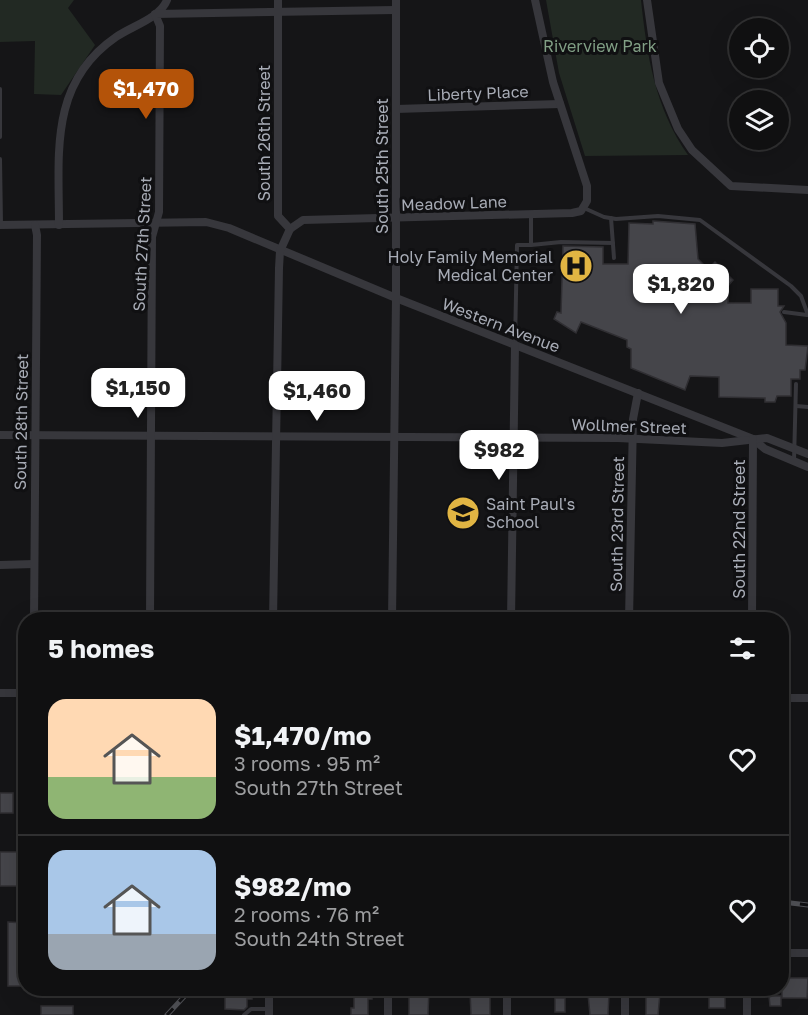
<!DOCTYPE html>
<meta charset="utf-8">
<style>
body{margin:0;font-family:"Golos Text",sans-serif;background:#19191a;color:#f1f3f6;height:100vh;display:flex;flex-direction:column;font-size:22px;white-space:nowrap}
*{box-sizing:border-box;margin:0}
p{font-size:20px;color:#9c9d9f}
.icon{flex:none;width:33px;height:33px;fill:none;stroke:currentColor;stroke-width:2;stroke-linecap:round;stroke-linejoin:round}
.map{position:relative;flex:1;overflow:hidden}
.panel{position:absolute;left:18px;top:612px;width:771px;height:384px;display:flex;flex-direction:column;background:#101011;border-radius:24px;box-shadow:0 6px 24px #0002,0 0 0 2px #303031}
.panel>*{flex:none}
.tools{position:absolute;left:729px;top:18px;display:grid;gap:12px}
.tools a{display:grid;place-items:center;width:60px;height:60px;border-radius:50%;background:#101011;box-shadow:0 6px 24px #0002,0 0 0 2px #303031;font-size:30px}
.price{position:absolute;translate:-50% -51px;padding:0 14px;border-radius:12px;background:#fff;color:#222;font-size:20px;line-height:39px;filter:drop-shadow(0 2px 3px #0008)}
.price::after{content:'';position:absolute;left:50%;top:36px;width:18px;height:14px;margin-left:-9px;background:inherit;clip-path:polygon(0 0,100% 0,50% 100%)}
.price.on{background:#b45309;color:#fff}
ul{padding:0;list-style:none}
li{display:flex;align-items:center;gap:18px;height:150px;padding:0 30px}
li+li{border-top:2px solid #303031}
li span{display:grid;place-items:center;flex:none;width:168px;height:120px;border-radius:18px;color:#555}
li>.icon{margin-inline-start:auto}
span .icon{width:72px;height:72px;fill:#fffc;stroke-width:1}
li b{font-size:26px}
h2{display:flex;justify-content:space-between;align-items:center;height:72px;padding:0 30px;font-size:26px}
.map>svg:first-child{display:block}
.green{fill:#222923}
.building{fill:#45454a;stroke:#302f33;stroke-width:1.5}
.lines{fill:none;stroke-linecap:round;stroke-linejoin:round}
.lane{stroke:#37373c;stroke-width:4}
.street{stroke:#37373c;stroke-width:8}
.rail-casing{stroke:#505156;stroke-width:5}
.rail{stroke:#101012;stroke-width:3;stroke-dasharray:9;stroke-linecap:butt}
.labels{text-anchor:middle;stroke-width:6;stroke-linejoin:round;paint-order:stroke}
.park-label{font-size:16px;fill:#819f85;stroke:#101012}
.street-label{font-size:16px;fill:#a8acb6;stroke:#101012}
.poi-label{font-size:16px;fill:#a8acb6;stroke:#101012;text-anchor:end}
</style>
<div class="map">
<svg width="808" height="1015" viewBox="0 0 808 1015">
<rect width="100%" height="100%" fill="#151517"/>
<!-- green -->
<g class="green">
<polygon points="0,0 74,0 68,8 95,45 61,95 34,94 35,41 0,42"/>
<path d="M546,0H641C647,56 655,108 688,155L585,156L559,73Z"/>
</g>
<!-- building -->
<g class="building">
<polygon points="653,221 695,224 698,259 708,269 715,262 733,280 728,286 728,303 751,303 751,289 778,289 778,306 784,306 780,312 786,323 786,345 808,346 805,370 800,370 800,379 791,379 791,396 777,396 775,402 765,402 765,398 719,397 719,377 690,376 685,390 631,368 631,349 627,347 627,340 581,322 576,333 554,319 557,312 561,313 563,246 603,247 603,264 628,264 629,223 653,224"/>
<rect x="0" y="793" width="13" height="20"/>
<rect x="0" y="852" width="26" height="34"/>
<polygon points="8,922 26,923 26,986 8,986"/>
<polygon points="782,978 808,978 807,998 782,998"/>
<polygon points="225,988 252,988 252,999 247,999 247,1007 244,1010 225,1009"/>
<polygon points="409,988 429,989 428,1015 409,1015"/>
<rect x="709" y="988" width="16" height="20"/>
<polygon points="354,990 372,991 372,999 368,999 368,1015 351,1015 351,1008 354,1008"/>
<polygon points="470,991 490,991 490,1015 471,1015"/>
<polygon points="646,993 660,993 658,1015 646,1015"/>
<polygon points="588,994 609,994 608,1015 590,1015"/>
<polygon points="769,996 781,996 781,1006 770,1006"/>
<rect x="555" y="998" width="10" height="14"/>
<rect x="41" y="1006" width="32" height="9"/>
</g>
<g class="lines">
<!-- lane -->
<g class="lane">
<polyline points="0,89 0,137"/>
<polyline points="0,159 1,224"/>
<polyline points="584,208 604,217 616,219 658,216 700,220 791,286 801,296 808,315"/>
<polyline points="611,218 614,258"/>
<polyline points="531,245 561,242 613,243"/>
<polyline points="784,312 807,315"/>
<polyline points="515,344 517,245 531,245 531,215"/>
<polyline points="796,406 808,407"/>
<polyline points="794,461 796,384"/>
<polyline points="106,988 119,988"/>
<polyline points="244,1015 251,1009 268,1009"/>
</g>
<!-- street -->
<g class="street">
<polyline points="647,0 659,83 678,129 692,150 731,186 808,190"/>
<polyline points="396,109 560,104"/>
<polyline points="0,225 206,222 229,228 396,298 753,439 765,449 808,467"/>
<path d="M59,225C59,153 49,83 116,37C132,26 160,18 167,0"/>
<polyline points="290,229 303,220 572,213 581,211 587,201 587,186 553,82 535,0"/>
<polyline points="0,435 618,438 722,443 767,438 808,454"/>
<polyline points="0,565 34,564"/>
<polyline points="34,620 37,235 35,225"/>
<polyline points="150,620 152,237 159,212 160,26 155,14 395,10"/>
<polyline points="273,620 279,268 280,251 290,229 278,216 278,0"/>
<polyline points="392,620 396,298 396,0"/>
<polyline points="511,620 515,345"/>
<polyline points="629,620 633,419 638,393"/>
<polyline points="752,620 753,439"/>
<polyline points="0,693 26,693"/>
<polyline points="782,698 808,698"/>
<polyline points="782,953 808,953"/>
<polyline points="269,1015 269,988"/>
<polyline points="388,1015 388,988"/>
<polyline points="507,1015 507,988"/>
<polyline points="625,1015 625,988"/>
<polyline points="747,1015 747,988"/>
</g>
<defs>
<g id="rail">
<polyline points="782,902 808,905"/>
<polyline points="167,1015 192,988"/>
</g>
</defs>
<!-- rail casing -->
<use href="#rail" class="rail-casing"/>
<!-- rail -->
<use href="#rail" class="rail"/>
</g>
<!-- icons -->
<defs>
<symbol id="hospital-disc" viewBox="-11 -11 22 22"><circle r="9.5" fill="#e1b543" stroke="#101012"/><path d="M-5-5h3v3.5h4V-5h3V5h-3V1.5h-4V5h-3Z" fill="#111"/></symbol>
<symbol id="school-disc" viewBox="-11 -11 22 22"><circle r="9.5" fill="#e1b543" stroke="#101012"/><path d="M0-5L7-2L0 1L-7-2ZM-4 1L0 2.5L4 1V4Q0 6-4 4Z" fill="#111"/></symbol>
</defs>
<g fill-rule="evenodd">
<use href="#hospital-disc" x="557" y="247" width="38" height="38"/>
<use href="#school-disc" x="444" y="494" width="38" height="38"/>
</g>
<g class="labels">
<!-- park labels -->
<g class="park-label">
<text x="600" y="52">Riverview Park</text>
</g>
<!-- street labels -->
<g class="street-label">
<text transform="translate(478 93) rotate(-2)" y="6">Liberty Place</text>
<text transform="translate(264 133) rotate(-90)" y="6">South 26th Street</text>
<text transform="translate(382 166) rotate(-90)" y="6">South 25th Street</text>
<text transform="translate(454 203) rotate(-2)" y="6">Meadow Lane</text>
<text transform="translate(142 244) rotate(-87)" y="6">South 27th Street</text>
<text transform="translate(501 325) rotate(21)" y="6">Western Avenue</text>
<text transform="translate(21 422) rotate(-89)" y="6">South 28th Street</text>
<text transform="translate(629 426) rotate(2)" y="6">Wollmer Street</text>
<text transform="translate(617 524) rotate(-89)" y="6">South 23rd Street</text>
<text transform="translate(739 529) rotate(-90)" y="6">South 22nd Street</text>
</g>
<!-- poi labels -->
<g class="poi-label">
<text x="553" y="263">Holy Family Memorial<tspan x="553" dy="18">Medical Center</tspan></text>
<text x="486" y="510" text-anchor="start">Saint Paul's<tspan x="486" dy="18">School</tspan></text>
</g>
</g>
</svg>
<div class="tools">
<a><svg class="icon" aria-label="locate" viewBox="0 0 24 24"><circle cx="12" cy="12" r="6"/><path d="M12 2v4M12 18v4M2 12h4M18 12h4"/></svg></a>
<a><svg class="icon" aria-label="layers" viewBox="0 0 24 24"><path d="M12 4l9 5-9 5-9-5zM3 14l9 5 9-5"/></svg></a>
</div>
<b class="price on" style="left:146px;top:120px">$1,470</b>
<b class="price" style="left:681px;top:315px">$1,820</b>
<b class="price" style="left:138px;top:419px">$1,150</b>
<b class="price" style="left:317px;top:422px">$1,460</b>
<b class="price" style="left:499px;top:481px">$982</b>
<section class="panel">
<h2>5 homes<svg class="icon" aria-label="filters" viewBox="0 0 24 24"><path d="M4 7h16M4 17h16"/><circle cx="9" cy="7" r="2"/><circle cx="15" cy="17" r="2"/></svg></h2>
<ul>
<li><span style="background:linear-gradient(#ffd9b3 65%,#8fb573 0)"><svg class="icon" aria-label="home" viewBox="0 0 24 24"><path d="M3 11l9-7 9 7M6 9v11h12V9"/></svg></span><div><b>$1,470/mo</b><p>3 rooms · 95 m²</p><p>South 27th Street</p></div><svg class="icon" aria-label="heart" viewBox="0 0 24 24"><path d="M12 20l-8-8c-3-5 5-10 8-4 3-6 11-1 8 4z"/></svg></li>
<li><span style="background:linear-gradient(#a9c7e8 70%,#9aa5b1 0)"><svg class="icon" aria-label="home" viewBox="0 0 24 24"><path d="M3 11l9-7 9 7M6 9v11h12V9"/></svg></span><div><b>$982/mo</b><p>2 rooms · 76 m²</p><p>South 24th Street</p></div><svg class="icon" aria-label="heart" viewBox="0 0 24 24"><path d="M12 20l-8-8c-3-5 5-10 8-4 3-6 11-1 8 4z"/></svg></li>
</ul>
</section>
</div>
